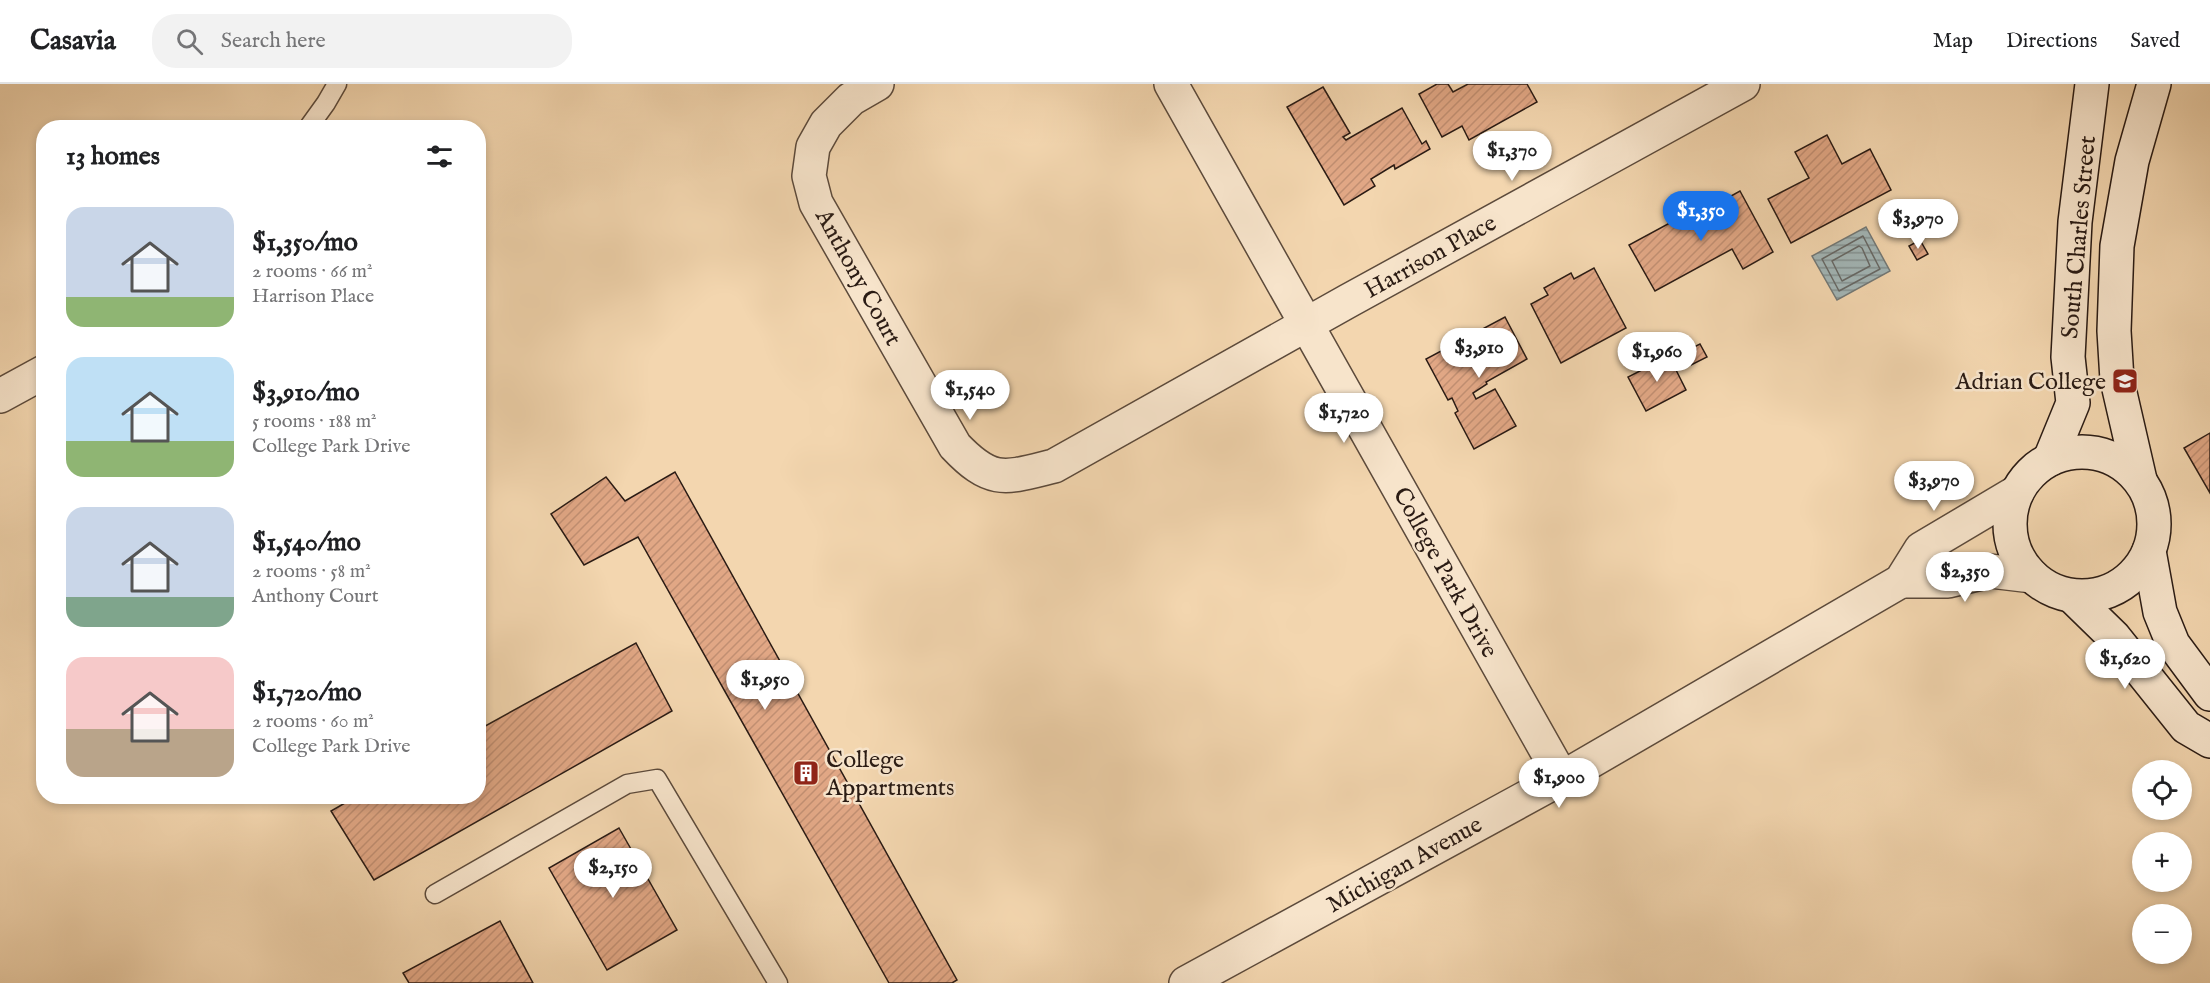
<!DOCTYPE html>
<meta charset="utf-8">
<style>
body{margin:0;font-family:"IM FELL English",serif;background:#f2f2f2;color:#202124;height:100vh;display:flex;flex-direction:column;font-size:22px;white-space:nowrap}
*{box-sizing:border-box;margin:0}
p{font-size:20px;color:#757577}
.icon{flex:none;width:33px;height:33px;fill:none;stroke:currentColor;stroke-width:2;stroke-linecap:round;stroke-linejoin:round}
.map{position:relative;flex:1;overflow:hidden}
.drawer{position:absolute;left:36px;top:36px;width:450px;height:684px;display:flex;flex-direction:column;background:#fff;border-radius:24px;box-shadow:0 3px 9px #0003}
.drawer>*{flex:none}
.buttons{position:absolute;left:2132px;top:676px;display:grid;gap:12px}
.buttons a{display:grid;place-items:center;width:60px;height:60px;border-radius:50%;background:#fff;box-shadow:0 3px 9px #0003;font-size:30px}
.price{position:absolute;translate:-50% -51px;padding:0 14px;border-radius:21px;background:#fff;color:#222;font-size:20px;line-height:39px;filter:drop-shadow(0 2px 3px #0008)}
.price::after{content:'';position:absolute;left:50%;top:36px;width:18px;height:14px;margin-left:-9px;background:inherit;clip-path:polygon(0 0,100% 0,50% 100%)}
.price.on{background:#1a73e8;color:#fff}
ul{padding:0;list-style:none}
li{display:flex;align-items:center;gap:18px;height:150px;padding:0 30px}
li span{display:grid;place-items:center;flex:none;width:168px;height:120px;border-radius:18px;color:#555}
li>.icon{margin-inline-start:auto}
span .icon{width:72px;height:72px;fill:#fffc;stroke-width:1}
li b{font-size:26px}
h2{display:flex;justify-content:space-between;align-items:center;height:72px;padding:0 30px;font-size:26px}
header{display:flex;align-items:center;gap:36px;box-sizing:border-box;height:84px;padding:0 30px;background:#fff;border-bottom:2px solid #e0e0e0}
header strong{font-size:28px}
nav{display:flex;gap:33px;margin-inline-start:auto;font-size:21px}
.search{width:420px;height:54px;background:#f2f2f2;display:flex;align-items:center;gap:15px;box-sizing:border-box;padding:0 21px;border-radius:24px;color:#757577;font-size:22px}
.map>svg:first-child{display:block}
.water{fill:url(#water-rules);stroke:#727876;stroke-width:1.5}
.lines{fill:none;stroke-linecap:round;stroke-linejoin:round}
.shore{stroke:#666866;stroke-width:1.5}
.building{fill:url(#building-hatch);stroke:#2a1b14;stroke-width:1.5}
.lane-casing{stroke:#5c4a3b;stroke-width:21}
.street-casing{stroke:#5c4a3b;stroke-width:36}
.secondary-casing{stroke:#2a1b14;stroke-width:36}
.lane{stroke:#f7e4cb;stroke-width:18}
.street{stroke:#f7e4cb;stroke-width:33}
.secondary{stroke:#f7e4cb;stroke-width:33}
.labels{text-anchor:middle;stroke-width:5;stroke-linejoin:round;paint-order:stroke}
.street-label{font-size:24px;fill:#2a1b14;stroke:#f7e4cb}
.poi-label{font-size:24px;fill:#2a1b14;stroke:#f7e4cb;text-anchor:end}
</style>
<header>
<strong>Casavia</strong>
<div class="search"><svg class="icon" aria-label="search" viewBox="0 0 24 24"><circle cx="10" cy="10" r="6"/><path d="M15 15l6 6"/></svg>Search here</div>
<nav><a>Map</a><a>Directions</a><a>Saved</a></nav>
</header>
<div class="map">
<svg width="2210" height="899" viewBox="0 0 2210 899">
<defs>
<pattern id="water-rules" width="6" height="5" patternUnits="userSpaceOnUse" patternTransform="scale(1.5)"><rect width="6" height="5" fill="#a2b6b7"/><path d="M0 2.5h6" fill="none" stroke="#849394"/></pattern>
<pattern id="building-hatch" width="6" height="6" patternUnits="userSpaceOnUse" patternTransform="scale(1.5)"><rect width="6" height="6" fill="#e1a785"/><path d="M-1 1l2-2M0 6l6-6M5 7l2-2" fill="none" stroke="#c18f72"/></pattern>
</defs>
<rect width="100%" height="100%" fill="#f3d6af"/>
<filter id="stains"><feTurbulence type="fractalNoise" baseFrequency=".00333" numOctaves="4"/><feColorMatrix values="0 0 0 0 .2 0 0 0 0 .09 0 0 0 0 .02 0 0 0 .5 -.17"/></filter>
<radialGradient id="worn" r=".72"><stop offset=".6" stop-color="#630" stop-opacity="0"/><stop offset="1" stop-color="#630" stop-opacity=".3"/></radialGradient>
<!-- water -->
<polygon class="water" points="1866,143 1890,187 1837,216 1812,172"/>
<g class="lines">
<!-- shore -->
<g class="shore">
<polygon points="1863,152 1880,185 1839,207 1822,175"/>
<polygon points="1859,162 1862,164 1870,182 1842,197 1832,177"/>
</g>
</g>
<!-- building -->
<g class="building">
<polygon points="1437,0 1448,0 1453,8 1468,0 1527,0 1537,18 1469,56 1462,42 1442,53 1419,10"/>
<polygon points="1323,3 1350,49 1343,53 1346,56 1402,24 1422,60 1426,57 1430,65 1395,85 1394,81 1371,95 1375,102 1344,121 1287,23"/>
<polygon points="1827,51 1842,80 1870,65 1891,106 1791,159 1768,115 1809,94 1795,68"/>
<polygon points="1740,107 1773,168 1743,185 1732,165 1655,207 1629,161 1690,128 1693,133"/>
<polygon points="1920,156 1928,170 1917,176 1909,162"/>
<polygon points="1594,184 1626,244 1561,279 1531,220 1548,211 1544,204 1571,189 1574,195"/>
<polygon points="1505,233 1527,275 1486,298 1487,300 1473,309 1476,315 1495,305 1516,342 1474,365 1455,329 1458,327 1452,314 1448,316 1426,275"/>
<polygon points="1700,260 1707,273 1691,281 1684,268"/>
<polygon points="1669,272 1686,306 1646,327 1628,293"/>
<polygon points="2210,349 2210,409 2184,364"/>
<polygon points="675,388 957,896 952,899 889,899 638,453 584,481 551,430 606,393 625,417"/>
<polygon points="636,559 672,627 374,796 331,727 357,712 478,712 478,646"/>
<polygon points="619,744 677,846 607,886 549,784"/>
<polygon points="500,837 533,899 409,899 403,889"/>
</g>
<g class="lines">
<defs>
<g id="lane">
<polyline points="308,44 326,19 337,0"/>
<polyline points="435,810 627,700 657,695 778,899"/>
</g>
<g id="street">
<path d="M877,0L851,15L826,40L813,63L809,92L816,119L955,362C992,401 1005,394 1054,382L1348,217L1743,0"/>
<polyline points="1171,0 1562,694"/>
<polyline points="0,312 44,288"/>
<polyline points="1901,497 1948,497 1990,487 2032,492"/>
<polyline points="1186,899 1562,694 1901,497 1921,465 2017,408"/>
</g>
<g id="secondary">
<circle cx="2082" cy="440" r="72"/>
<polyline points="2050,375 2073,319 2068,273 2075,138 2092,0"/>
<polyline points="2140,396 2117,296 2114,247 2117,162 2132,77 2154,0"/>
<polyline points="2149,467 2160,528 2173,560 2210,610"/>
<polyline points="2072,512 2114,553 2186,643 2210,657"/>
</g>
</defs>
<!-- lane casing -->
<use href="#lane" class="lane-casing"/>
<!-- street casing -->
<use href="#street" class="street-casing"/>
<!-- secondary casing -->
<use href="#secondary" class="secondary-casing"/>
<!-- lane -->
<use href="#lane" class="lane"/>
<!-- street -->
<use href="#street" class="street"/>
<!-- secondary -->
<use href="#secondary" class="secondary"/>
</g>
<!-- icons -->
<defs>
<symbol id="university-square" viewBox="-11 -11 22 22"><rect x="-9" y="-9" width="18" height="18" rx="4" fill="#8f2418" stroke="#f7e4cb"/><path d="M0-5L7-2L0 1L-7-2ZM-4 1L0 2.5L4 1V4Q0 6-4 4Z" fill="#fff"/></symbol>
<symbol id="building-square" viewBox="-11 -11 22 22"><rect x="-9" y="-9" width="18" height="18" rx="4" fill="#8f2418" stroke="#f7e4cb"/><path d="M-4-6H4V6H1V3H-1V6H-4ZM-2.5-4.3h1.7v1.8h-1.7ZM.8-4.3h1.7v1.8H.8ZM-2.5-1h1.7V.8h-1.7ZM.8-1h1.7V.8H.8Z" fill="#fff"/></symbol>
</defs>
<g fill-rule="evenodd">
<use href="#university-square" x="2110" y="282" width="30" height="30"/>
<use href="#building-square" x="791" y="674" width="30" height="30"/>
</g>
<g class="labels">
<!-- street labels -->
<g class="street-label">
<text transform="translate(2078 153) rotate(-85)" y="8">South Charles Street</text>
<text transform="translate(1430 172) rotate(-29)" y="8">Harrison Place</text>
<text transform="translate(859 193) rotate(61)" y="8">Anthony Court</text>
<text transform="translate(1446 488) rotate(61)" y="8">College Park Drive</text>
<text transform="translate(1404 780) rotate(-29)" y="8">Michigan Avenue</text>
</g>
<!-- poi labels -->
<g class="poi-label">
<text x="2106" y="305">Adrian College</text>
<text x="826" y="683" text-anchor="start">College<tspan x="826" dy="28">Appartments</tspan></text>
</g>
</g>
<rect width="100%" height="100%" filter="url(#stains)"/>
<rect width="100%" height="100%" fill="url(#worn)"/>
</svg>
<div class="buttons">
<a><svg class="icon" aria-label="locate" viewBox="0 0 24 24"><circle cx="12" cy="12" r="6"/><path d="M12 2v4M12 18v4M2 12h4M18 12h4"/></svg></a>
<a>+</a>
<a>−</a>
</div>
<b class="price" style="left:1512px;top:98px">$1,370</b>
<b class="price on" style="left:1701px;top:158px">$1,350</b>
<b class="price" style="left:1918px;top:166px">$3,970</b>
<b class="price" style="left:1479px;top:295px">$3,910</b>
<b class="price" style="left:1657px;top:299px">$1,960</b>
<b class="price" style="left:970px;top:337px">$1,540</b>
<b class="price" style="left:1344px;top:360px">$1,720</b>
<b class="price" style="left:1934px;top:428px">$3,970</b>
<b class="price" style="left:1965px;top:519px">$2,350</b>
<b class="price" style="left:2125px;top:606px">$1,620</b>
<b class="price" style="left:765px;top:627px">$1,950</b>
<b class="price" style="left:1559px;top:725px">$1,900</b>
<b class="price" style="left:613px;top:815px">$2,150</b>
<section class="drawer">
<h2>13 homes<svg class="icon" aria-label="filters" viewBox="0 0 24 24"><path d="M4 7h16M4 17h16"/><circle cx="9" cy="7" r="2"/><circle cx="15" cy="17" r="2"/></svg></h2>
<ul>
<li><span style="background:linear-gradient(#c9d6e8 75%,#8fb573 0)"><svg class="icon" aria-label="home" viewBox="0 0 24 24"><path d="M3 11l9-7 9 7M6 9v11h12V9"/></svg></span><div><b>$1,350/mo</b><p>2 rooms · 66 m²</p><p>Harrison Place</p></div></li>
<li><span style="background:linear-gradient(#bfe0f5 70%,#8fb573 0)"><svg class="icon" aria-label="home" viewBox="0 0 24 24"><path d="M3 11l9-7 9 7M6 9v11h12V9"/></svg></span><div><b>$3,910/mo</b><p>5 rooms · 188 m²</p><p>College Park Drive</p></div></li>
<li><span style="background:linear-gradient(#c9d6e8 75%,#7fa58c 0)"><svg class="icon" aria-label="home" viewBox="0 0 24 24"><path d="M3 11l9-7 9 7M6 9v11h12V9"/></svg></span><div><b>$1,540/mo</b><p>2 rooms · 58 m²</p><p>Anthony Court</p></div></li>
<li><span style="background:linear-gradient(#f6c9c9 60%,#b9a48a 0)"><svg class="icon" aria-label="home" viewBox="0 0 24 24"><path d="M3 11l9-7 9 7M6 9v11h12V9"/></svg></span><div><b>$1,720/mo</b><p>2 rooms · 60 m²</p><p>College Park Drive</p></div></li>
</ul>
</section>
</div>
